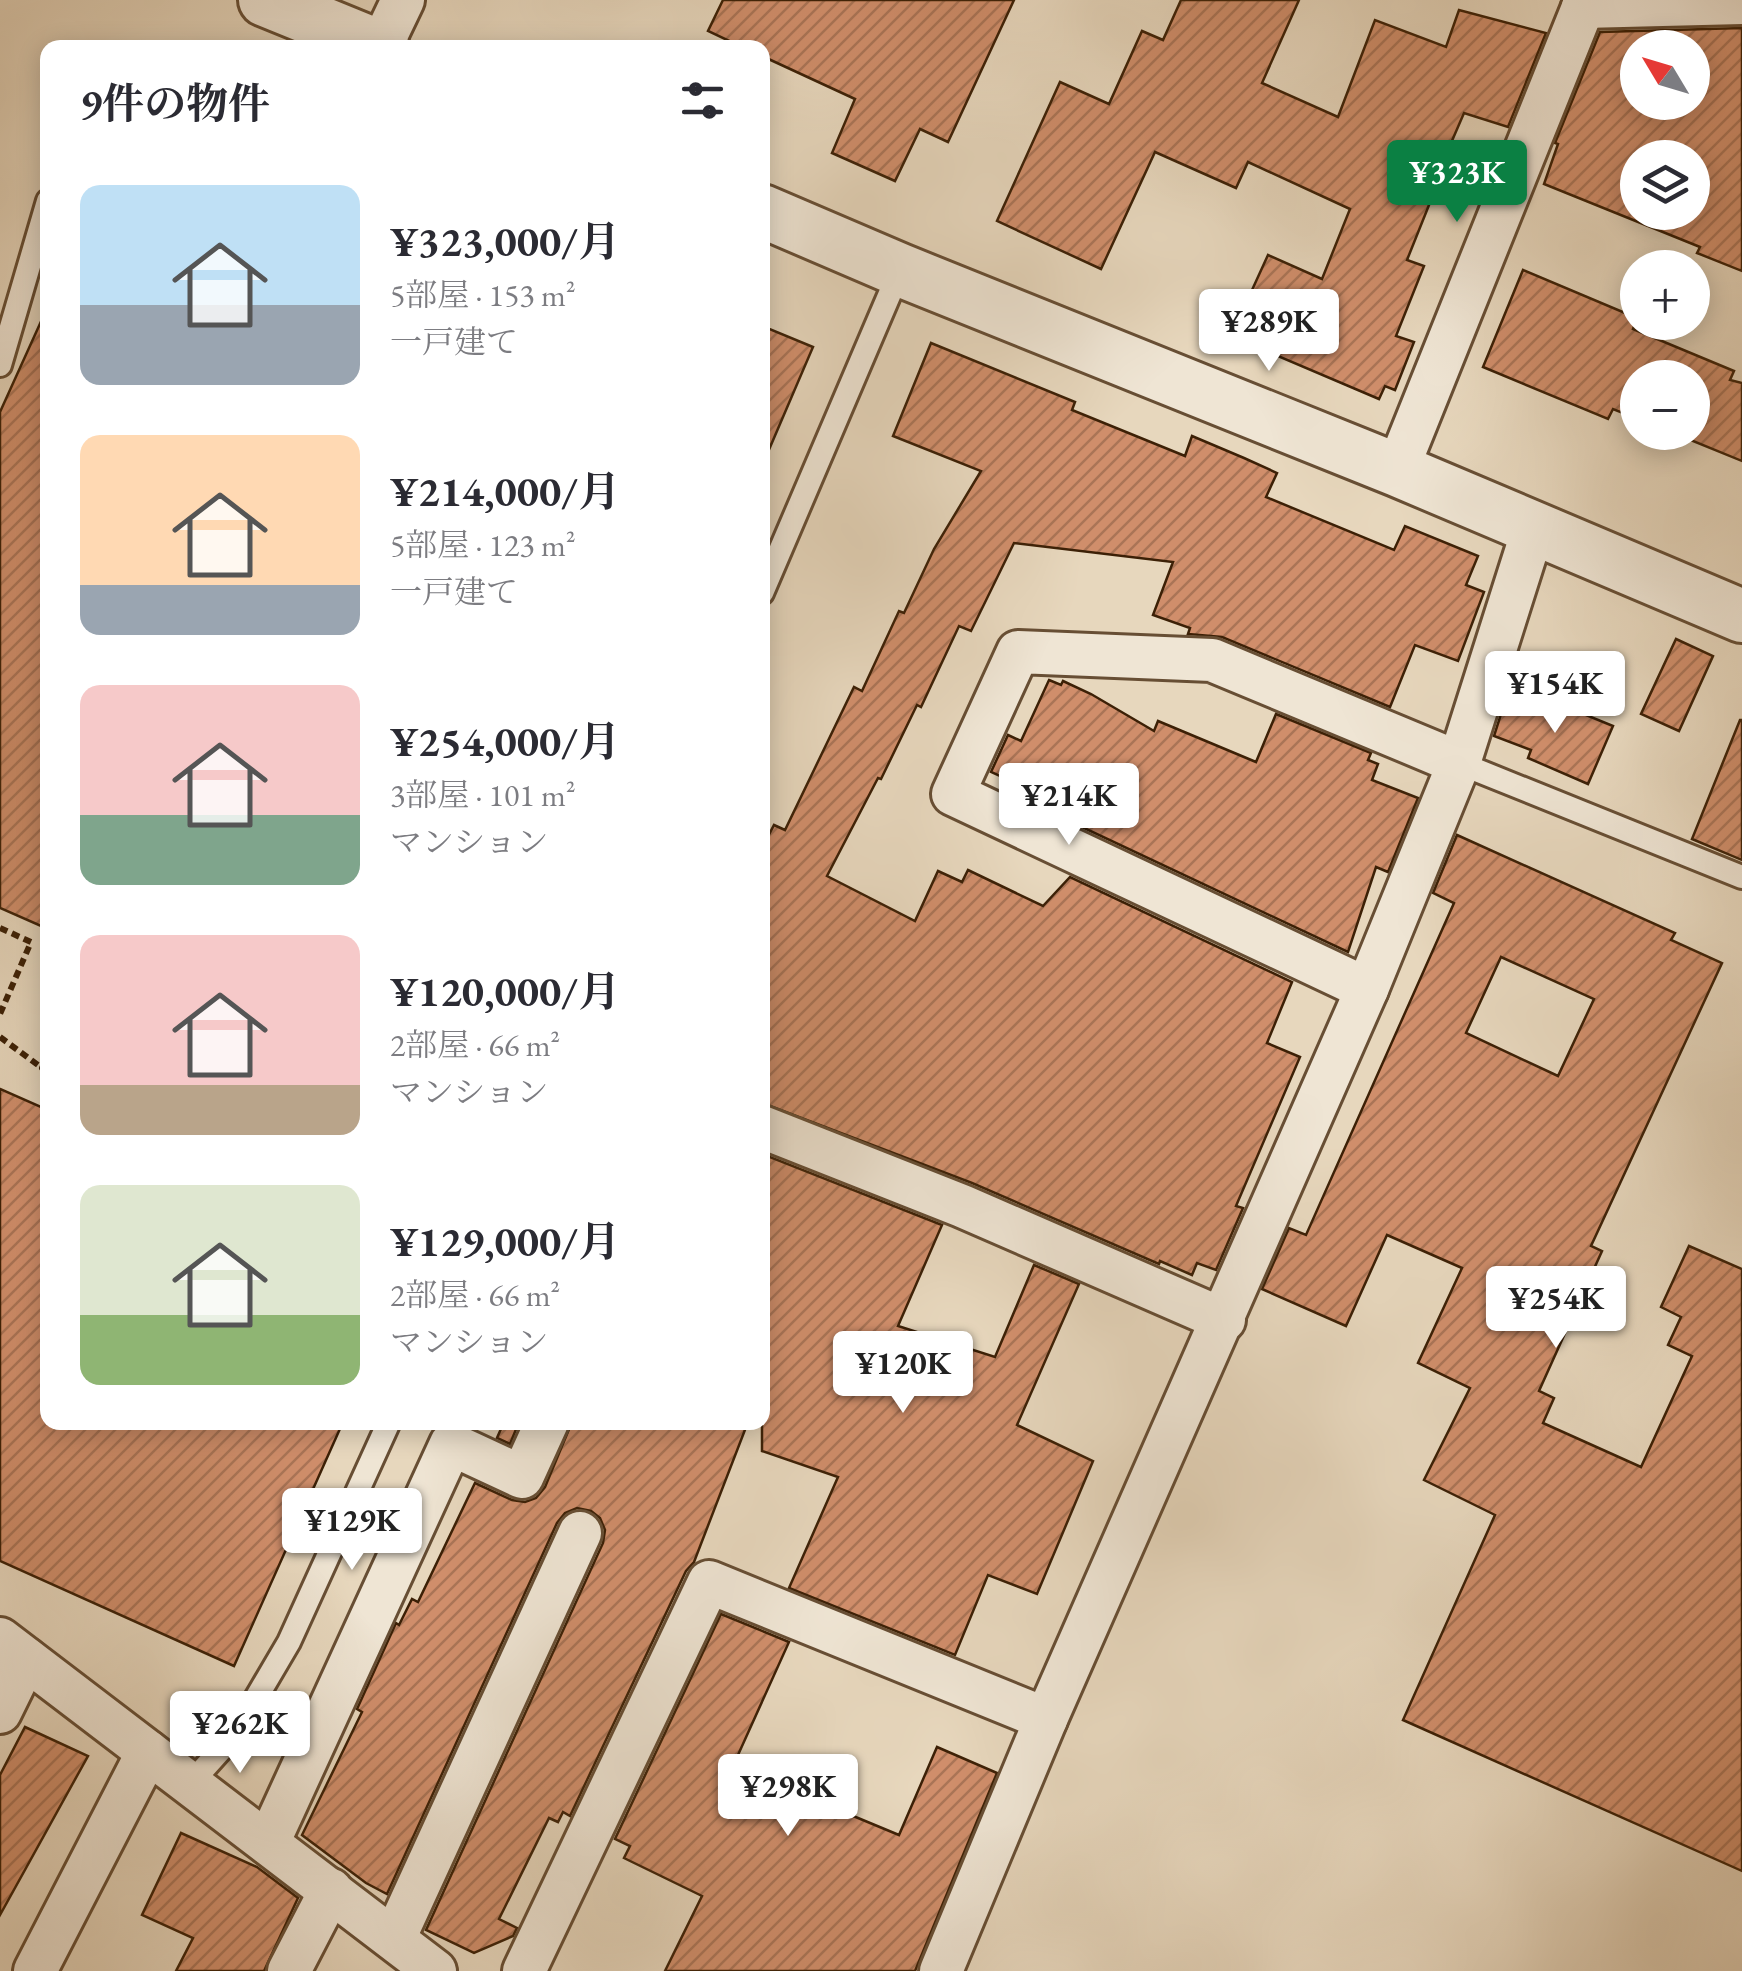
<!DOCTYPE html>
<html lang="ja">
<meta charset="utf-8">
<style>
body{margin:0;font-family:"EB Garamond","Noto Serif JP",serif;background:#f2f2f3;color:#2b2b33;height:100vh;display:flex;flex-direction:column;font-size:38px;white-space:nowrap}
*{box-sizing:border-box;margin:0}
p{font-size:32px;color:#7c7c81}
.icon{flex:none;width:55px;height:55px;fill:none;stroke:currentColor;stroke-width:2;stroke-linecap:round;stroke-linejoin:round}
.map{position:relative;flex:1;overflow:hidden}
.sheet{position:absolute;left:40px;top:40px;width:730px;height:1390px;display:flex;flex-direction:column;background:#fff;border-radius:20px;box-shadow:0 5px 25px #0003}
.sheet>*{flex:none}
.needle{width:65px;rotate:308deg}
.controls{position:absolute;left:1620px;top:30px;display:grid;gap:20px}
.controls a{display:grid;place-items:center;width:90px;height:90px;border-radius:50%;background:#fff;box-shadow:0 5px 25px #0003;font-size:50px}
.price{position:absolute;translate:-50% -85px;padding:0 22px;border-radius:10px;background:#fff;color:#222;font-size:32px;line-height:65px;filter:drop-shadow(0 2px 5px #0008)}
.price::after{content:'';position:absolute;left:50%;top:60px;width:30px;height:22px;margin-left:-15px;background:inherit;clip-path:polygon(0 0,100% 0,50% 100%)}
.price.selected{background:#0b8043;color:#fff}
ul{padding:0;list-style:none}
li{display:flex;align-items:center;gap:30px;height:250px;padding:0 40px}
li span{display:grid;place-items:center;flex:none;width:280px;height:200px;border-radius:20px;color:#555}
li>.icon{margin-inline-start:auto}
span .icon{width:120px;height:120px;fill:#fffc;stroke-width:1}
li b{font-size:42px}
h2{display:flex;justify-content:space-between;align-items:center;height:120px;padding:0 40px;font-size:42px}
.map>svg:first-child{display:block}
.building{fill:url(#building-hatch);stroke:#3c2006;stroke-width:2.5;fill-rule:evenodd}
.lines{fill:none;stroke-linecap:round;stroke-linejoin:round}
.service-casing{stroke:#674e34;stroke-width:28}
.minor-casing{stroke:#674e34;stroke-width:48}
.tertiary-casing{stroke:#674e34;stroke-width:58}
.path{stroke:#3c2006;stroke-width:6;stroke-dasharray:8 5;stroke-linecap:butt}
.service{stroke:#efe5d4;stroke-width:22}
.minor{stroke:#efe5d4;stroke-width:42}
.tertiary{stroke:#efe5d4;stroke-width:52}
</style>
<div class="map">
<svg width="1742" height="1971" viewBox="0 0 1742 1971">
<defs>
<pattern id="building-hatch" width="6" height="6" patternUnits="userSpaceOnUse" patternTransform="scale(2.5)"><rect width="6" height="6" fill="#d08e6b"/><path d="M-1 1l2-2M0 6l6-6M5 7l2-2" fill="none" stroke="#aa7456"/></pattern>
</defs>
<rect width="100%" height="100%" fill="#e7d7bd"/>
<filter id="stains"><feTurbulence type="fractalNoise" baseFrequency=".002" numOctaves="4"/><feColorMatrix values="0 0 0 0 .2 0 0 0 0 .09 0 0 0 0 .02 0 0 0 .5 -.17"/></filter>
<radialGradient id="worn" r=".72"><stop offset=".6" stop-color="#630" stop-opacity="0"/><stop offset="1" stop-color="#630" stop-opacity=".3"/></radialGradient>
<!-- building -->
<g class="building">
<polygon points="723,0 1014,0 948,142 920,129 895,181 832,153 855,99 762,56 762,48 744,48 708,31"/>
<polygon points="1181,0 1299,0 1262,83 1338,117 1375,20 1446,47 1459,10 1546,33 1508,127 1464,113 1429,194 1433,195 1407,260 1424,266 1396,336 1414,342 1395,390 1385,386 1379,399 1231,336 1268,255 1322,279 1350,209 1248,162 1236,188 1155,152 1101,269 997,221 1060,82 1109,104 1142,31 1163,40"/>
<path d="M1742,28V271L1697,253L1700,247L1544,184L1558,144L1555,143L1600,32ZM1638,48H1692V102H1638ZM1638,158H1692V212H1638Z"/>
<polygon points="1523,270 1637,318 1633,329 1734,371 1730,380 1742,383 1742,461 1671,432 1692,432 1692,378 1638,378 1638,419 1613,409 1608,419 1483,367"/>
<polygon points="48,306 48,929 0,908 0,412"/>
<polygon points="762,326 813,347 762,466"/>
<polygon points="931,343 1075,402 1072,410 1185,456 1192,436 1244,458 1277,473 1266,497 1394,550 1405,526 1478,556 1466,585 1484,592 1458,661 1415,645 1390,707 1222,637 1188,634 1190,628 1153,615 1173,562 1014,543 971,631 959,626 921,707 917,705 881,779 878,778 827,876 915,921 938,871 962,882 968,870 1043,906 1070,877 1292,982 1267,1043 1300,1057 1236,1206 1243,1208 1216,1270 1197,1263 1192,1275 1160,1261 1159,1264 972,1183 762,1103 762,848 774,825 785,830 854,687 862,691 899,611 904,613 934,549 981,471 893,436"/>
<polygon points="1676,639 1713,656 1679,731 1641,714"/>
<polygon points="1049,680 1061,685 1063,681 1091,694 1154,731 1158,721 1256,762 1276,714 1371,753 1368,760 1378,764 1372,780 1418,798 1388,872 1376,867 1348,952 1016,796 1022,786 991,772 1008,735 1021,741"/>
<polygon points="1507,695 1548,710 1552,701 1613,726 1588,784 1528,758 1531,750 1494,736"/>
<polygon points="1740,720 1742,720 1742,860 1692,839"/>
<path d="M1457,835L1675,933L1671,940L1722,963L1591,1246L1602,1251L1539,1391L1554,1398L1543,1423L1641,1467L1692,1356L1668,1345L1681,1317L1661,1307L1689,1246L1742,1269V1871L1403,1720L1495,1515L1424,1480L1470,1388L1418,1363L1462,1268L1387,1235L1346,1326L1262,1289L1289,1228L1306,1235L1454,903L1433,893ZM1501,957L1594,999L1558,1076L1466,1033Z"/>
<polygon points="0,1089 48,1110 48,1422 343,1422 234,1666 0,1561"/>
<polygon points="762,1154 942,1225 898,1326 995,1357 1034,1265 1079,1284 1017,1425 1093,1461 1037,1594 988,1575 955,1655 789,1588 838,1477 762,1451"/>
<polygon points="504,1422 519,1422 510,1444 497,1438"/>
<polygon points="572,1422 748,1422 694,1562 686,1571 570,1816 563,1812 558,1822 549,1818 499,1919 517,1928 513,1936 474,1953 426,1930 603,1543 605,1530 600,1518 591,1511 577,1508 565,1513 557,1523 387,1894 366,1883 302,1835 362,1712 357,1709 396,1623 399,1625 412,1599 418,1602 475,1483 512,1500 525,1502 536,1498 545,1487"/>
<polygon points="721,1614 789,1642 733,1766 899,1835 937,1747 997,1773 915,1971 665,1971 702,1896 624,1858 630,1846 615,1839"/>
<polygon points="25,1727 88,1756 0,1915 0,1775"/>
<polygon points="181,1833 257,1867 298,1898 264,1971 176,1971 193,1938 142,1915"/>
</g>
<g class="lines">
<defs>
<g id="service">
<polyline points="0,365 48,201"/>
<polyline points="762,593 900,270"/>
<polyline points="1459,763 1742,877"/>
<polyline points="190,1784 235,1734 289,1642 389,1422"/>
</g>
<g id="minor">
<polyline points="1583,7 1742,3"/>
<polyline points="381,46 403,0"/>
<polyline points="1397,470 1586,0"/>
<polyline points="1367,989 953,794 1018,652 1212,660 1459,763"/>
<polyline points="762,1127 962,1206 1224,1320"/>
<polyline points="0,1639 435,1971"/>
<polyline points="0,1712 26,1659"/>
<polyline points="268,1843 451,1444 522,1477 547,1422"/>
<polyline points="394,1939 580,1533"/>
<polyline points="35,1971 148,1752"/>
<polyline points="289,1971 331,1890"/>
<polyline points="524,1971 709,1582 1046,1719"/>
<polyline points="941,1971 1046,1719 1367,989 1459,763 1533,530"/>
</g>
<g id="tertiary">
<polyline points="265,0 383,48"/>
<polyline points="762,211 900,270 1397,470 1742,616"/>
</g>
</defs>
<!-- service casing -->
<use href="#service" class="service-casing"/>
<!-- minor casing -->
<use href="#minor" class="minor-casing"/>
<!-- tertiary casing -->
<use href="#tertiary" class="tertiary-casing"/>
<!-- path -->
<g class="path">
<polyline points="0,928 31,942 0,1014"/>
<polyline points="0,1037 42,1068"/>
<polyline points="48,1055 42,1068 48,1071"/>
</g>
<!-- service -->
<use href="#service" class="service"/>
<!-- minor -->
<use href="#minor" class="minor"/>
<!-- tertiary -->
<use href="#tertiary" class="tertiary"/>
</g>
<rect width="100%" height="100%" filter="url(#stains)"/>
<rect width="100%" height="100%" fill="url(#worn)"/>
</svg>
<div class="controls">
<a><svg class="needle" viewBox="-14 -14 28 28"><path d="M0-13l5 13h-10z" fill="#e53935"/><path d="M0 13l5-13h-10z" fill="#7c7c81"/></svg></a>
<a><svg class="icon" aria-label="layers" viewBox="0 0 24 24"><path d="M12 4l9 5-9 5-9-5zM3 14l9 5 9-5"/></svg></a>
<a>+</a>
<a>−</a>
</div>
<b class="price selected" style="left:1457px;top:225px">¥323K</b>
<b class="price" style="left:1269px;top:374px">¥289K</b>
<b class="price" style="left:1555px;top:736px">¥154K</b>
<b class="price" style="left:1069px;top:848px">¥214K</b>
<b class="price" style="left:1556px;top:1351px">¥254K</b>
<b class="price" style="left:903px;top:1416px">¥120K</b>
<b class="price" style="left:352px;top:1573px">¥129K</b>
<b class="price" style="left:240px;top:1776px">¥262K</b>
<b class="price" style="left:788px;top:1839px">¥298K</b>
<section class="sheet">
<h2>9件の物件<svg class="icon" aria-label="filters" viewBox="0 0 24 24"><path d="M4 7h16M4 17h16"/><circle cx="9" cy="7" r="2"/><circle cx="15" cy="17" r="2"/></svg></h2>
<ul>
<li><span style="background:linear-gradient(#bfe0f5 60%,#9aa5b1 0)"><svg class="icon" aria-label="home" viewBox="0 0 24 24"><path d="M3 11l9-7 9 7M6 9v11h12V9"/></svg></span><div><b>¥323,000/月</b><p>5部屋 · 153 m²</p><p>一戸建て</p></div></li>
<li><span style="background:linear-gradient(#ffd9b3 75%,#9aa5b1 0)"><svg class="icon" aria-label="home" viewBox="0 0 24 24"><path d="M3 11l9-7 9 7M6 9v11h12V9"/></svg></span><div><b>¥214,000/月</b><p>5部屋 · 123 m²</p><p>一戸建て</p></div></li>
<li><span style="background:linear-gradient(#f6c9c9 65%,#7fa58c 0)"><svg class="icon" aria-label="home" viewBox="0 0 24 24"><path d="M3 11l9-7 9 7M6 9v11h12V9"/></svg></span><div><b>¥254,000/月</b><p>3部屋 · 101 m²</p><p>マンション</p></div></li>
<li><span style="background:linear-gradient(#f6c9c9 75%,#b9a48a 0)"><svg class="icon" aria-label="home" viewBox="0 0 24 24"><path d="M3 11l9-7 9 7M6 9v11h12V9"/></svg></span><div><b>¥120,000/月</b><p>2部屋 · 66 m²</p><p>マンション</p></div></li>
<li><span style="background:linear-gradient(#dfe7d0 65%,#8fb573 0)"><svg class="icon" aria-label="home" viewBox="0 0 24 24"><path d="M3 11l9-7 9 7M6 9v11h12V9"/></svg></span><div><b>¥129,000/月</b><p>2部屋 · 66 m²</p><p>マンション</p></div></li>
</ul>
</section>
</div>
